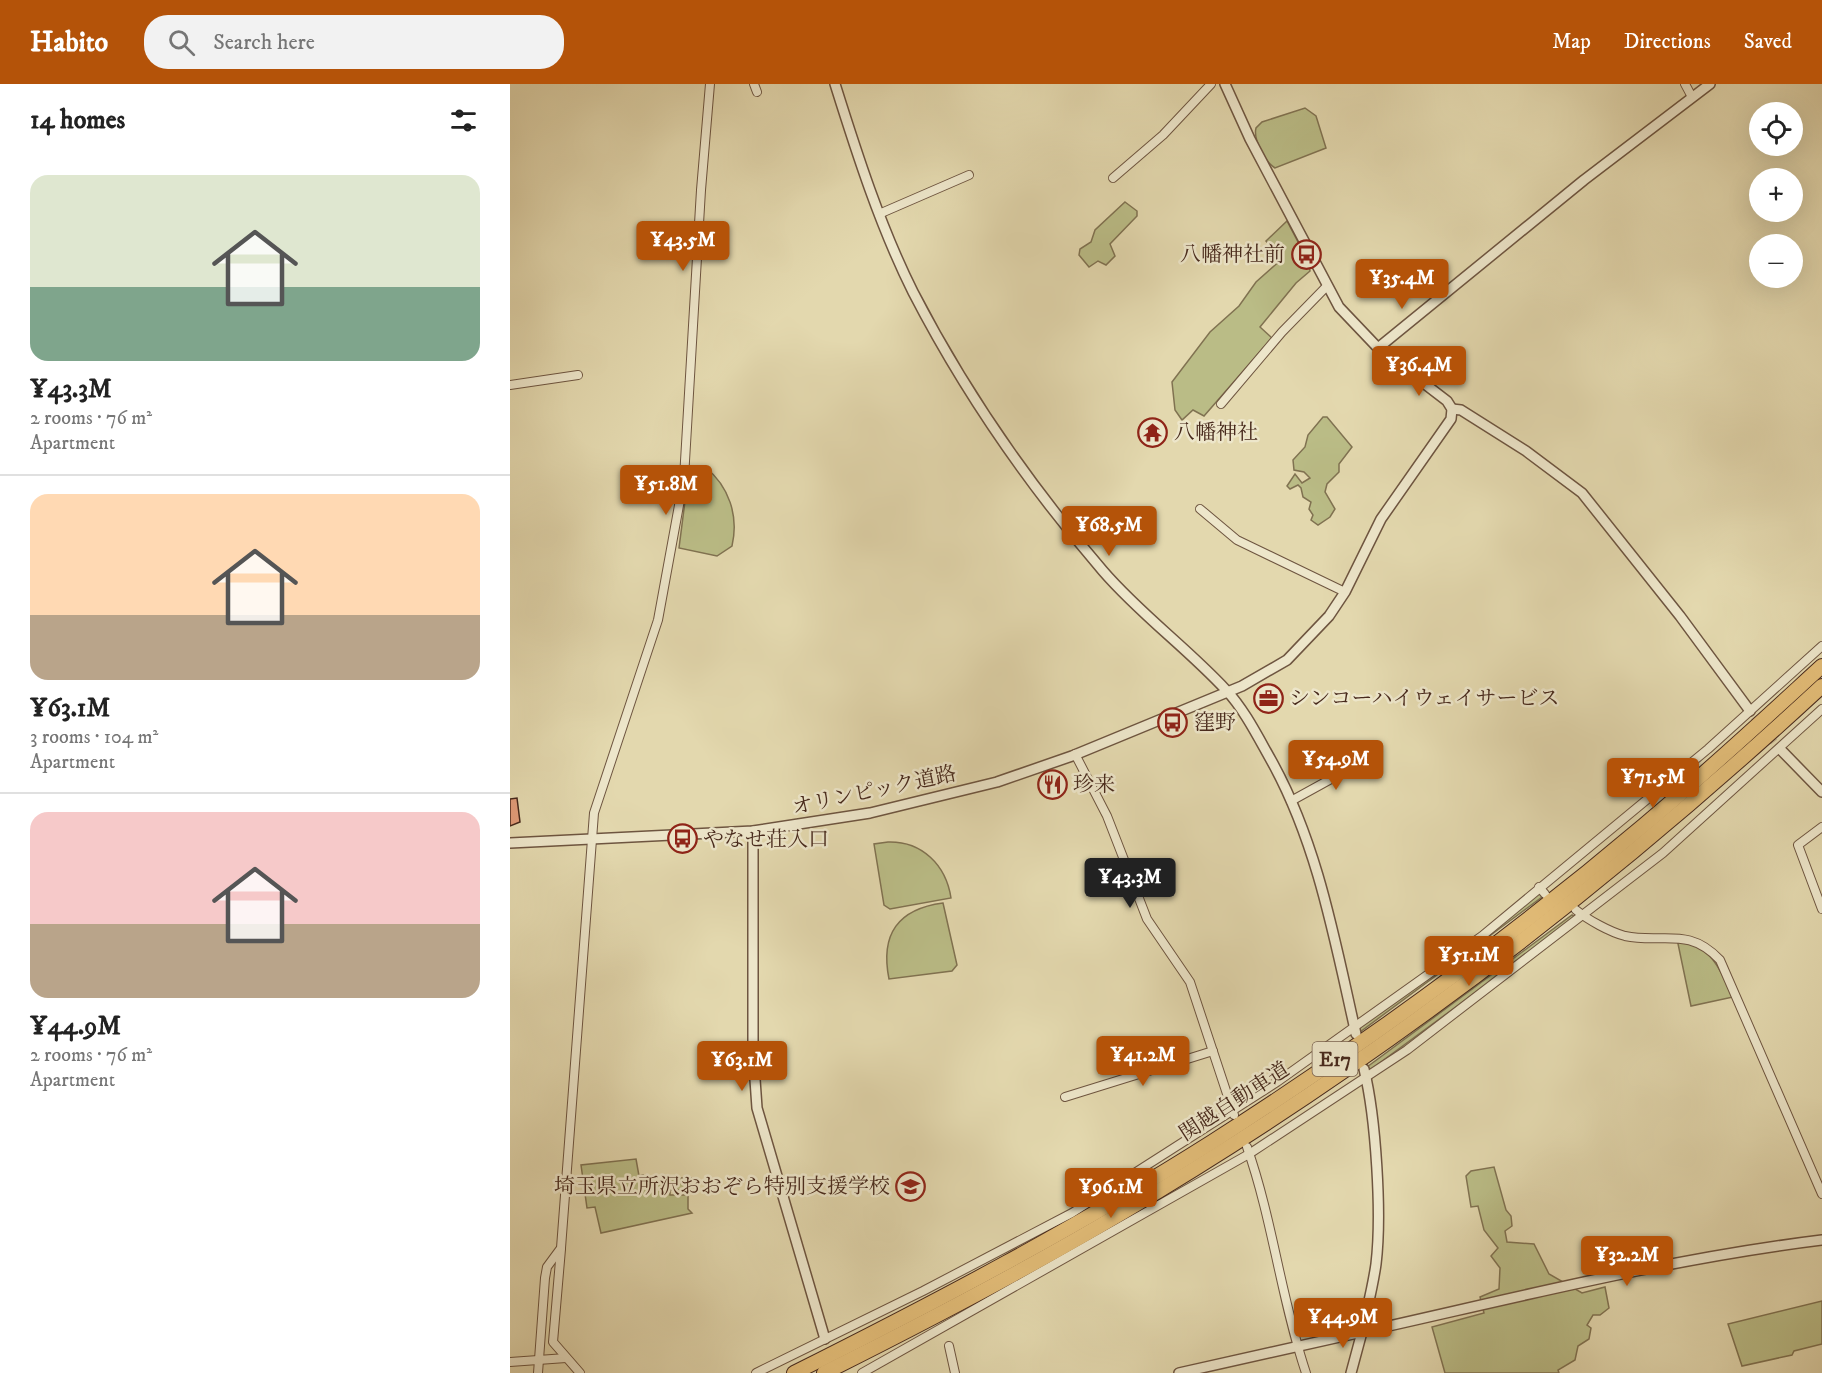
<!DOCTYPE html>
<meta charset="utf-8">
<style>
body{margin:0;font-family:"IM FELL DW Pica","Noto Serif JP",serif;background:#f2f2f2;color:#222;height:100vh;display:flex;flex-direction:column;font-size:22px;white-space:nowrap}
*{box-sizing:border-box;margin:0}
p{font-size:20px;color:#767676}
.icon{flex:none;width:33px;height:33px;fill:none;stroke:currentColor;stroke-width:2;stroke-linecap:round;stroke-linejoin:round}
.map{position:relative;flex:1;overflow:hidden}
.panel{display:flex;flex-direction:column;background:#fff;width:510px}
.panel>*{flex:none}
.fabs{position:absolute;left:1239px;top:18px;display:grid;gap:12px}
.fabs a{display:grid;place-items:center;width:54px;height:54px;border-radius:50%;background:#fff;box-shadow:0 6px 24px #0002;font-size:30px}
.price{position:absolute;translate:-50% -51px;padding:0 14px;border-radius:6px;background:#b45309;color:#fff;font-size:20px;line-height:39px;filter:drop-shadow(0 2px 3px #0008)}
.price::after{content:'';position:absolute;left:50%;top:36px;width:18px;height:14px;margin-left:-9px;background:inherit;clip-path:polygon(0 0,100% 0,50% 100%)}
.price.selected{background:#222;color:#fff}
ul{padding:0;list-style:none}
li{display:grid;align-content:center;gap:12px;height:318px;padding:0 30px}
li+li{border-top:2px solid #e0e0e0}
li span{display:grid;place-items:center;height:186px;border-radius:18px;color:#555}
li>.icon{margin-inline-start:auto}
span .icon{width:108px;height:108px;fill:#fffc;stroke-width:1}
li b{font-size:26px}
h2{display:flex;justify-content:space-between;align-items:center;height:72px;padding:0 30px;font-size:26px}
header{display:flex;align-items:center;gap:36px;box-sizing:border-box;height:84px;padding:0 30px;background:#b45309;color:#fff}
header strong{font-size:28px}
nav{display:flex;gap:33px;margin-inline-start:auto;font-size:21px}
.search{width:420px;height:54px;background:#f2f2f2;display:flex;align-items:center;gap:15px;box-sizing:border-box;padding:0 21px;border-radius:24px;color:#767676;font-size:22px}
main{display:flex;flex:1;min-height:0}
.map>svg:first-child{display:block}
.green{fill:#babc86;stroke:#807251;stroke-width:1.5}
.building{fill:#e09b78;stroke:#47291c;stroke-width:1.5}
.lines{fill:none;stroke-linecap:round;stroke-linejoin:round}
.minor-tunnel{stroke:#c4b591;stroke-width:8;stroke-dasharray:8 4;stroke-linecap:butt}
.minor-casing{stroke:#6e5540;stroke-width:10}
.tertiary-casing{stroke:#6e5540;stroke-width:12}
.motorway-casing{stroke:#47291c;stroke-width:16}
.minor{stroke:#ede6ca;stroke-width:8}
.tertiary{stroke:#ede6ca;stroke-width:9}
.motorway{stroke:#e2bc77;stroke-width:14}
.labels{text-anchor:middle;stroke-width:5;stroke-linejoin:round;paint-order:stroke}
.shield{fill:#ede6ca;stroke:#796250;stroke-width:1.5}
.shield-label{font-size:20px;font-weight:bold;fill:#47291c}
.poi-label{font-size:21px;fill:#47291c;stroke:#ede6ca;text-anchor:start}
.street-label{font-size:21px;fill:#47291c;stroke:#ede6ca}
</style>
<header>
<strong>Habito</strong>
<div class="search"><svg class="icon" aria-label="search" viewBox="0 0 24 24"><circle cx="10" cy="10" r="6"/><path d="M15 15l6 6"/></svg>Search here</div>
<nav><a>Map</a><a>Directions</a><a>Saved</a></nav>
</header>
<main>
<section class="panel">
<h2>14 homes<svg class="icon" aria-label="filters" viewBox="0 0 24 24"><path d="M4 7h16M4 17h16"/><circle cx="9" cy="7" r="2"/><circle cx="15" cy="17" r="2"/></svg></h2>
<ul>
<li><span style="background:linear-gradient(#dfe7d0 60%,#7fa58c 0)"><svg class="icon" aria-label="home" viewBox="0 0 24 24"><path d="M3 11l9-7 9 7M6 9v11h12V9"/></svg></span><div><b>¥43.3M</b><p>2 rooms · 76 m²</p><p>Apartment</p></div></li>
<li><span style="background:linear-gradient(#ffd9b3 65%,#b9a48a 0)"><svg class="icon" aria-label="home" viewBox="0 0 24 24"><path d="M3 11l9-7 9 7M6 9v11h12V9"/></svg></span><div><b>¥63.1M</b><p>3 rooms · 104 m²</p><p>Apartment</p></div></li>
<li><span style="background:linear-gradient(#f6c9c9 60%,#b9a48a 0)"><svg class="icon" aria-label="home" viewBox="0 0 24 24"><path d="M3 11l9-7 9 7M6 9v11h12V9"/></svg></span><div><b>¥44.9M</b><p>2 rooms · 76 m²</p><p>Apartment</p></div></li>
</ul>
</section>
<div class="map">
<svg width="1312" height="1289" viewBox="0 0 1312 1289">
<rect width="100%" height="100%" fill="#e3d8ae"/>
<filter id="stains"><feTurbulence type="fractalNoise" baseFrequency=".00333" numOctaves="4"/><feColorMatrix values="0 0 0 0 .2 0 0 0 0 .09 0 0 0 0 .02 0 0 0 .5 -.17"/></filter>
<radialGradient id="worn" r=".72"><stop offset=".6" stop-color="#630" stop-opacity="0"/><stop offset="1" stop-color="#630" stop-opacity=".3"/></radialGradient>
<!-- green -->
<g class="green">
<path d="M795,24L806,32L816,64L765,84C755,78 743,55 746,44L752,38Z"/>
<polygon points="615,118 627,127 627,132 600,160 605,172 596,181 588,177 579,183 569,171 570,165 581,158 585,146"/>
<polygon points="777,137 798,177 800,187 786,199 750,243 762,254 694,332 683,326 672,336 665,326 662,298 700,248 729,222 746,198 772,175 756,157"/>
<polygon points="813,333 817,333 842,363 829,380 829,388 817,400 815,408 825,425 820,433 808,441 801,436 803,431 799,425 801,418 793,413 791,404 788,401 780,405 777,402 785,390 792,399 800,394 794,388 784,386 783,376 795,363 798,351"/>
<path d="M195,383C219,402 229,432 222,462L207,472L169,464L179,386Z"/>
<path d="M378,758C412,757 436,781 441,814L380,825L374,821L364,760Z"/>
<polygon points="1029,809 1032,813 850,948 850,942"/>
<path d="M433,819L447,881L442,887L379,895C370,850 388,825 433,819Z"/>
<polygon points="1062,831 1067,834 860,986 857,983"/>
<path d="M1167,855C1200,861 1210,884 1223,913L1181,922Z"/>
<polygon points="126,1075 129,1092 133,1091 133,1094 181,1094 181,1106 160,1106 160,1111 178,1111 178,1125 182,1129 91,1149 85,1123 77,1124 71,1081"/>
<polygon points="984,1083 996,1126 1001,1132 1002,1142 995,1147 997,1158 1024,1160 1039,1190 1072,1209 1095,1203 1099,1224 1090,1231 1083,1231 1077,1241 1081,1244 1079,1255 1068,1262 1065,1276 1048,1286 1049,1289 935,1289 922,1243 974,1229 970,1213 989,1205 990,1184 981,1172 988,1164 974,1146 968,1122 961,1123 956,1092 961,1087"/>
<polygon points="1312,1217 1312,1260 1284,1267 1282,1271 1232,1282 1218,1240"/>
</g>
<!-- building -->
<polygon class="building" points="7,714 10,738 0,742 0,715"/>
<g class="lines">
<!-- minor-tunnel -->
<polyline class="minor-tunnel" points="1244,633 1265,659"/>
<defs>
<g id="minor">
<polyline points="244,0 247,8"/>
<polyline points="1175,0 1182,13"/>
<polyline points="603,94 653,51 701,0"/>
<polyline points="369,130 459,91"/>
<polyline points="0,301 68,291"/>
<polyline points="711,320 772,248 816,203"/>
<polyline points="690,425 727,456 835,508"/>
<polyline points="565,670 597,732 637,835 680,898 724,1031"/>
<polyline points="781,717 859,674"/>
<polyline points="1312,743 1288,761 1312,825"/>
<polyline points="1029,803 1035,810"/>
<path d="M1066,826C1078,836 1100,848 1115,852C1153,860 1178,842 1210,876L1312,1110"/>
<polyline points="555,1013 703,967"/>
<path d="M737,1063C763,1137 771,1215 796,1289"/>
<polyline points="51,1165 43,1258 70,1289"/>
<polyline points="439,1262 445,1289"/>
<polyline points="0,1278 56,1274"/>
<polyline points="28,1289 35,1194 37,1183 51,1164 84,729 148,536 174,394 191,106 200,0"/>
<polyline points="246,1289 413,1207 562,1129 767,998 972,852 1198,665 1312,562"/>
<polyline points="352,1289 739,1070 897,966 1153,769 1312,625"/>
</g>
<g id="tertiary">
<path d="M325,0C347,70 370,142 403,208C454,307 520,402 593,487C630,530 677,564 716,606C734,625 748,653 761,676C808,760 825,858 846,950"/>
<polyline points="868,264 1074,96 1200,0"/>
<polyline points="942,325 951,326 1016,367 1072,409 1170,532 1240,627"/>
<polyline points="1270,665 1312,708"/>
<polyline points="243,747 243,967 247,1024 315,1255"/>
<polyline points="0,759 243,747 360,729 487,698 562,672 732,602 777,576 819,532 835,508 871,435 941,335 942,325 937,317 868,264 829,223 740,55 715,0"/>
<path d="M669,1289L852,1248C857,1225 863,1202 866,1180C872,1130 866,1034 854,985"/>
<path d="M841,1289L852,1248C1005,1214 1157,1175 1312,1156"/>
</g>
<g id="motorway">
<path d="M284,1289C426,1218 568,1143 702,1058C852,962 998,856 1134,741C1195,690 1253,636 1312,582"/>
<path d="M314,1289C414,1239 514,1187 610,1130C863,981 1097,801 1312,602"/>
</g>
</defs>
<!-- minor casing -->
<use href="#minor" class="minor-casing"/>
<!-- tertiary casing -->
<use href="#tertiary" class="tertiary-casing"/>
<!-- motorway casing -->
<use href="#motorway" class="motorway-casing"/>
<!-- minor -->
<use href="#minor" class="minor"/>
<!-- tertiary -->
<use href="#tertiary" class="tertiary"/>
<!-- motorway -->
<use href="#motorway" class="motorway"/>
</g>
<!-- icons -->
<defs>
<symbol id="bus-ring" viewBox="-11 -11 22 22"><circle r="9.5" fill="#ede6ca" stroke="#8f2418" stroke-width="1.5"/><path d="M-5-6H5V4H4V6H2V4H-2V6H-4V4H-5ZM-3.5-4V0h7V-4ZM-3.5 1.2v1.5H-2V1.2ZM2 1.2v1.5H3.5V1.2Z" fill="#8f2418"/></symbol>
<symbol id="temple-ring" viewBox="-11 -11 22 22"><circle r="9.5" fill="#ede6ca" stroke="#8f2418" stroke-width="1.5"/><path d="M0-6L5-2H3V0L6.5 2.5H4V6H1.5V3h-3V6H-4V2.5H-6.5L-3 0V-2H-5Z" fill="#8f2418"/></symbol>
<symbol id="office-ring" viewBox="-11 -11 22 22"><circle r="9.5" fill="#ede6ca" stroke="#8f2418" stroke-width="1.5"/><path d="M-6-3h4V-5.5h4V-3h4V5H-6ZM-1-4.5V-3h2v-1.5ZM-6 0V1H6V0Z" fill="#8f2418"/></symbol>
<symbol id="restaurant-ring" viewBox="-11 -11 22 22"><circle r="9.5" fill="#ede6ca" stroke="#8f2418" stroke-width="1.5"/><path d="M-5-6h1v4h1v-4h1v4h1v-4h1v5L-1.5 .5V6h-2V.5L-5-1ZM5-6V6H3V1.5H1.5Q1.5-4 5-6Z" fill="#8f2418"/></symbol>
<symbol id="school-ring" viewBox="-11 -11 22 22"><circle r="9.5" fill="#ede6ca" stroke="#8f2418" stroke-width="1.5"/><path d="M0-5L7-2L0 1L-7-2ZM-4 1L0 2.5L4 1V4Q0 6-4 4Z" fill="#8f2418"/></symbol>
</defs>
<g fill-rule="evenodd">
<use href="#bus-ring" x="780" y="154" width="33" height="33"/>
<use href="#temple-ring" x="626" y="332" width="33" height="33"/>
<use href="#office-ring" x="742" y="598" width="33" height="33"/>
<use href="#bus-ring" x="646" y="622" width="33" height="33"/>
<use href="#restaurant-ring" x="526" y="684" width="33" height="33"/>
<use href="#bus-ring" x="156" y="738" width="33" height="33"/>
<use href="#school-ring" x="384" y="1086" width="33" height="33"/>
</g>
<g class="labels">
<!-- shield labels -->
<rect class="shield" x="802.5" y="958" width="45" height="34" rx="4.5"/>
<g class="shield-label">
<text x="825" y="982">E17</text>
</g>
<!-- poi labels -->
<g class="poi-label">
<text x="775" y="177" text-anchor="end">八幡神社前</text>
<text x="664" y="355">八幡神社</text>
<text x="779" y="621">シンコーハイウェイサービス</text>
<text x="684" y="645">窪野</text>
<text x="563" y="707">珍来</text>
<text x="193" y="762">やなせ荘入口</text>
<text x="380" y="1109" text-anchor="end">埼玉県立所沢おおぞら特別支援学校</text>
</g>
<!-- street labels -->
<g class="street-label">
<text transform="translate(364 706) rotate(-12)" y="7">オリンピック道路</text>
<text transform="translate(724 1017) rotate(-33)" y="7">関越自動車道</text>
</g>
</g>
<rect width="100%" height="100%" filter="url(#stains)"/>
<rect width="100%" height="100%" fill="url(#worn)"/>
</svg>
<div class="fabs">
<a><svg class="icon" aria-label="locate" viewBox="0 0 24 24"><circle cx="12" cy="12" r="6"/><path d="M12 2v4M12 18v4M2 12h4M18 12h4"/></svg></a>
<a>+</a>
<a>−</a>
</div>
<b class="price" style="left:173px;top:188px">¥43.5M</b>
<b class="price" style="left:892px;top:226px">¥35.4M</b>
<b class="price" style="left:909px;top:313px">¥36.4M</b>
<b class="price" style="left:156px;top:432px">¥51.8M</b>
<b class="price" style="left:599px;top:473px">¥68.5M</b>
<b class="price" style="left:826px;top:707px">¥54.9M</b>
<b class="price" style="left:1143px;top:725px">¥71.5M</b>
<b class="price selected" style="left:620px;top:825px">¥43.3M</b>
<b class="price" style="left:959px;top:903px">¥51.1M</b>
<b class="price" style="left:633px;top:1003px">¥41.2M</b>
<b class="price" style="left:232px;top:1008px">¥63.1M</b>
<b class="price" style="left:601px;top:1135px">¥96.1M</b>
<b class="price" style="left:1117px;top:1203px">¥32.2M</b>
<b class="price" style="left:833px;top:1265px">¥44.9M</b>
</div>
</main>
